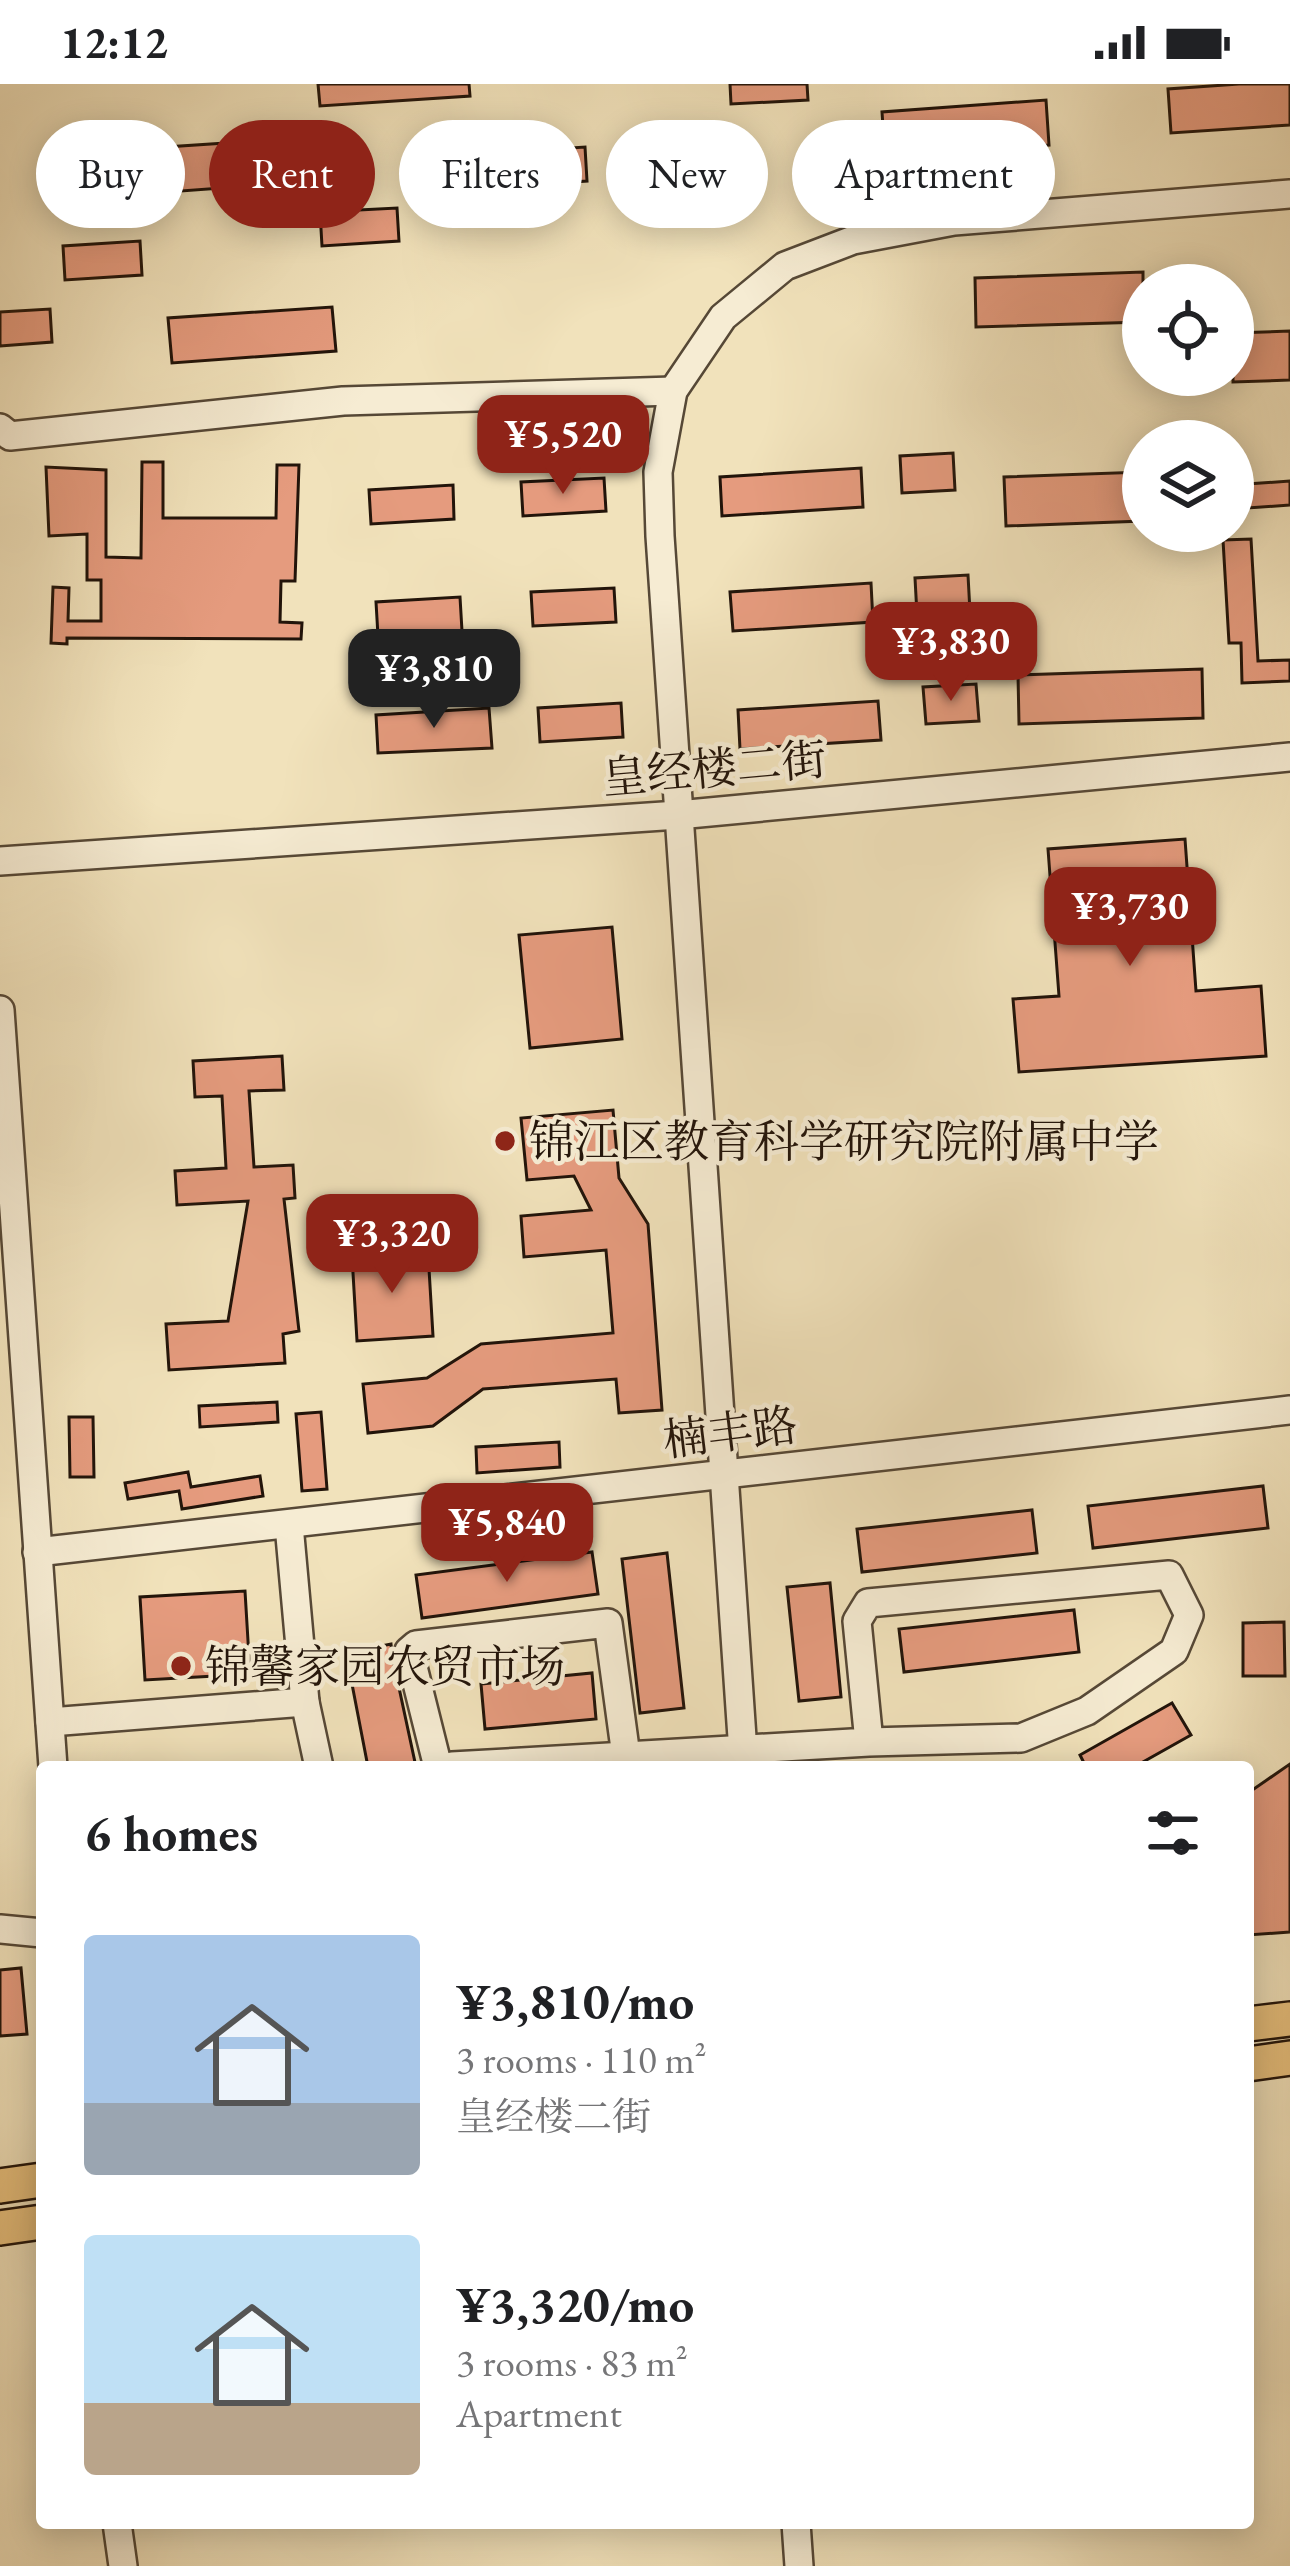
<!DOCTYPE html>
<meta charset="utf-8">
<style>
body{margin:0;font-family:"EB Garamond","Noto Serif SC",serif;background:#f2f2f2;color:#202124;height:100vh;display:flex;flex-direction:column;font-size:45px;white-space:nowrap}
*{box-sizing:border-box;margin:0}
p{font-size:39px;color:#757577}
.icon{flex:none;width:66px;height:66px;fill:none;stroke:currentColor;stroke-width:2;stroke-linecap:round;stroke-linejoin:round}
.map{position:relative;flex:1;overflow:hidden}
.sheet{position:absolute;left:36px;top:1677px;width:1218px;height:768px;display:flex;flex-direction:column;background:#fff;border-radius:12px;box-shadow:0 6px 30px #0003}
.sheet>*{flex:none}
.top-card{position:absolute;left:36px;top:36px;width:1218px;height:108px;display:flex;gap:24px}
.fabs{position:absolute;left:1122px;top:180px;display:grid;gap:24px}
.fabs a{display:grid;place-items:center;width:132px;height:132px;border-radius:50%;background:#fff;box-shadow:0 6px 30px #0003;font-size:60px}
.price{position:absolute;translate:-50% -102px;padding:0 27px;border-radius:24px;background:#8f2418;color:#fff;font-size:39px;line-height:78px;filter:drop-shadow(0 3px 6px #0008)}
.price::after{content:'';position:absolute;left:50%;top:72px;width:36px;height:27px;margin-left:-18px;background:inherit;clip-path:polygon(0 0,100% 0,50% 100%)}
.price.selected{background:#222;color:#fff}
ul{padding:0;list-style:none}
li{display:flex;align-items:center;gap:36px;height:300px;padding:0 48px}
li span{display:grid;place-items:center;flex:none;width:336px;height:240px;border-radius:12px;color:#555}
li>.icon{margin-inline-start:auto}
span .icon{width:144px;height:144px;fill:#fffc;stroke-width:1}
li b{font-size:51px}
h2{display:flex;justify-content:space-between;align-items:center;height:144px;padding:0 48px;font-size:51px}
.chip{padding:0 42px;border-radius:54px;background:#fff;box-shadow:0 6px 30px #0003;font-size:42px;line-height:108px}
.chip.selected{background:#8f2418;color:#fff}
.status{display:flex;justify-content:space-between;align-items:center;height:84px;padding:0 60px;background:#fff;direction:ltr}
.status svg{height:33px;fill:currentColor}
.map>svg:first-child{display:block}
.building{fill:#e59b7e;stroke:#22140a;stroke-width:3}
.lines{fill:none;stroke-linecap:round;stroke-linejoin:round}
.minor-casing{stroke:#564836;stroke-width:32}
.major-casing{stroke:#22140a;stroke-width:38}
.minor{stroke:#f6ecd3;stroke-width:27}
.major{stroke:#e8c17e;stroke-width:33}
.poi-dot{fill:#8f2418;stroke:#f6ecd3;stroke-width:4.5}
.labels{text-anchor:middle;stroke-width:9;stroke-linejoin:round;paint-order:stroke}
.street-label{font-size:45px;fill:#22140a;stroke:#f6ecd3}
.poi-label{font-size:45px;fill:#22140a;stroke:#f6ecd3;text-anchor:start}
</style>
<div class="status"><b>12:12</b><svg viewBox="0 0 49 12"><path d="M0 12V9h3v3zM5 12V6h3v6zM10 12V3h3v9zM15 12V0h3v12zM26 1h20v11H26zM47 4h2v5h-2z"/></svg></div>
<div class="map">
<svg width="1290" height="2482" viewBox="0 0 1290 2482">
<rect width="100%" height="100%" fill="#f1e2bb"/>
<filter id="stains"><feTurbulence type="fractalNoise" baseFrequency=".00167" numOctaves="4"/><feColorMatrix values="0 0 0 0 .2 0 0 0 0 .09 0 0 0 0 .02 0 0 0 .5 -.17"/></filter>
<radialGradient id="worn" r=".72"><stop offset=".6" stop-color="#630" stop-opacity="0"/><stop offset="1" stop-color="#630" stop-opacity=".3"/></radialGradient>
<!-- building -->
<g class="building">
<polygon points="318,0 469,0 470,12 320,22"/>
<polygon points="730,0 807,0 808,16 731,20"/>
<polygon points="1239,0 1290,0 1290,41 1171,49 1168,5"/>
<polygon points="1046,16 1049,61 885,72 882,28"/>
<polygon points="315,53 318,97 154,109 151,64"/>
<polygon points="585,63 587,97 510,102 508,68"/>
<polygon points="397,124 399,157 322,162 320,128"/>
<polygon points="140,157 142,191 65,196 63,162"/>
<polygon points="1143,188 1143,238 976,243 975,194"/>
<polygon points="332,223 336,267 172,279 168,234"/>
<polygon points="50,225 52,258 0,262 0,228"/>
<polygon points="1290,247 1290,296 1233,298 1233,249"/>
<polygon points="953,369 955,406 902,409 900,372"/>
<polygon points="142,378 163,378 163,434 276,434 277,381 299,381 295,497 281,497 280,538 302,539 301,555 67,554 67,560 51,559 53,503 69,504 68,537 101,537 101,496 87,496 87,450 49,452 46,383 106,386 106,473 141,474"/>
<polygon points="861,384 863,423 722,432 720,393"/>
<polygon points="1143,388 1143,437 1006,442 1004,393"/>
<polygon points="604,394 606,427 523,432 521,398"/>
<polygon points="1290,397 1290,421 1233,425 1233,401"/>
<polygon points="453,401 454,435 371,440 369,406"/>
<polygon points="1251,455 1258,577 1290,576 1290,597 1242,599 1241,559 1229,559 1223,456"/>
<polygon points="968,491 970,528 917,531 915,494"/>
<polygon points="871,499 873,538 733,547 730,508"/>
<polygon points="614,504 616,538 533,542 531,508"/>
<polygon points="460,513 462,547 378,552 376,518"/>
<polygon points="1202,585 1203,634 1019,640 1018,591"/>
<polygon points="976,600 979,637 926,640 923,603"/>
<polygon points="878,617 881,656 740,665 738,626"/>
<polygon points="621,619 623,653 540,658 538,624"/>
<polygon points="489,624 492,664 378,669 376,631"/>
<polygon points="1185,755 1196,907 1261,902 1266,972 1019,988 1013,915 1059,912 1048,765"/>
<polygon points="612,843 622,955 530,964 519,851"/>
<polygon points="282,972 284,1006 249,1007 254,1083 293,1081 295,1114 284,1115 299,1247 283,1250 285,1279 169,1286 166,1240 228,1237 248,1117 177,1121 175,1087 226,1084 222,1012 195,1013 193,977"/>
<polygon points="613,1026 619,1094 648,1140 662,1326 619,1329 616,1295 483,1305 433,1342 368,1349 363,1300 427,1294 481,1260 613,1249 606,1166 524,1173 521,1132 591,1126 574,1092 527,1096 521,1034"/>
<polygon points="428,1168 433,1252 357,1257 352,1172"/>
<polygon points="277,1318 278,1338 200,1343 199,1322"/>
<polygon points="321,1328 327,1405 302,1407 296,1330"/>
<polygon points="69,1333 93,1333 94,1393 70,1393"/>
<polygon points="559,1358 560,1383 477,1389 476,1363"/>
<polygon points="188,1388 191,1403 260,1392 263,1412 182,1425 179,1407 128,1415 125,1399"/>
<polygon points="1263,1402 1268,1444 1093,1464 1088,1422"/>
<polygon points="1032,1426 1037,1469 862,1488 857,1445"/>
<polygon points="592,1468 598,1510 422,1534 416,1491"/>
<polygon points="667,1469 684,1624 640,1629 622,1475"/>
<polygon points="830,1499 841,1613 799,1617 787,1503"/>
<polygon points="245,1507 250,1590 145,1596 140,1513"/>
<polygon points="1074,1526 1079,1568 904,1588 899,1545"/>
<polygon points="1284,1538 1285,1592 1243,1592 1243,1539"/>
<polygon points="391,1560 392,1571 416,1683 368,1683 346,1569"/>
<polygon points="592,1589 596,1635 485,1645 481,1600"/>
<polygon points="1172,1619 1191,1651 1134,1683 1086,1683 1080,1671"/>
<polygon points="1290,1680 1290,1848 1248,1851 1248,1709"/>
<polygon points="21,1884 27,1950 0,1952 0,1886"/>
</g>
<g class="lines">
<defs>
<g id="minor">
<polyline points="0,344 10,352 343,317 673,307"/>
<polyline points="0,777 678,731 1290,673"/>
<polyline points="0,926 53,1683"/>
<polyline points="289,1441 305,1618 319,1683"/>
<polyline points="37,1468 1290,1326"/>
<polyline points="50,1638 305,1618"/>
<polyline points="452,1682 869,1658 1021,1654 1087,1627 1174,1567 1189,1531 1169,1491 868,1519 857,1537 869,1658"/>
<polyline points="438,1683 409,1567 416,1561 608,1539 626,1672"/>
<polyline points="744,1683 660,452 658,388 673,307 723,233 785,182 853,156 954,137 1290,110"/>
<polyline points="0,1845 42,1849"/>
<polyline points="117,2439 123,2482"/>
<polyline points="796,2439 799,2482"/>
</g>
<g id="major">
<polyline points="1248,1940 1290,1935"/>
<polyline points="1248,1980 1290,1974"/>
<polyline points="0,2102 42,2096"/>
<polyline points="0,2144 42,2138"/>
</g>
</defs>
<!-- minor casing -->
<use href="#minor" class="minor-casing"/>
<!-- major casing -->
<use href="#major" class="major-casing"/>
<!-- minor -->
<use href="#minor" class="minor"/>
<!-- major -->
<use href="#major" class="major"/>
</g>
<!-- markers -->
<g class="poi-dot">
<circle cx="505" cy="1057" r="12"/>
<circle cx="181" cy="1582" r="12"/>
</g>
<g class="labels">
<!-- street labels -->
<g class="street-label">
<text transform="translate(714 684) rotate(-5)" y="16">皇经楼二街</text>
<text transform="translate(730 1348) rotate(-7)" y="16">楠丰路</text>
</g>
<!-- poi labels -->
<g class="poi-label">
<text x="529" y="1073">锦江区教育科学研究院附属中学</text>
<text x="205" y="1598">锦馨家园农贸市场</text>
</g>
</g>
<rect width="100%" height="100%" filter="url(#stains)"/>
<rect width="100%" height="100%" fill="url(#worn)"/>
</svg>
<div class="fabs">
<a><svg class="icon" aria-label="locate" viewBox="0 0 24 24"><circle cx="12" cy="12" r="6"/><path d="M12 2v4M12 18v4M2 12h4M18 12h4"/></svg></a>
<a><svg class="icon" aria-label="layers" viewBox="0 0 24 24"><path d="M12 4l9 5-9 5-9-5zM3 14l9 5 9-5"/></svg></a>
</div>
<b class="price" style="left:563px;top:413px">¥5,520</b>
<b class="price" style="left:951px;top:620px">¥3,830</b>
<b class="price selected" style="left:434px;top:647px">¥3,810</b>
<b class="price" style="left:1130px;top:885px">¥3,730</b>
<b class="price" style="left:392px;top:1212px">¥3,320</b>
<b class="price" style="left:507px;top:1501px">¥5,840</b>
<div class="top-card">
<a class="chip">Buy</a>
<a class="chip selected">Rent</a>
<a class="chip">Filters</a>
<a class="chip">New</a>
<a class="chip">Apartment</a>
</div>
<section class="sheet">
<h2>6 homes<svg class="icon" aria-label="filters" viewBox="0 0 24 24"><path d="M4 7h16M4 17h16"/><circle cx="9" cy="7" r="2"/><circle cx="15" cy="17" r="2"/></svg></h2>
<ul>
<li><span style="background:linear-gradient(#a9c7e8 70%,#9aa5b1 0)"><svg class="icon" aria-label="home" viewBox="0 0 24 24"><path d="M3 11l9-7 9 7M6 9v11h12V9"/></svg></span><div><b>¥3,810/mo</b><p>3 rooms · 110 m²</p><p>皇经楼二街</p></div></li>
<li><span style="background:linear-gradient(#bfe0f5 70%,#b9a48a 0)"><svg class="icon" aria-label="home" viewBox="0 0 24 24"><path d="M3 11l9-7 9 7M6 9v11h12V9"/></svg></span><div><b>¥3,320/mo</b><p>3 rooms · 83 m²</p><p>Apartment</p></div></li>
</ul>
</section>
</div>
